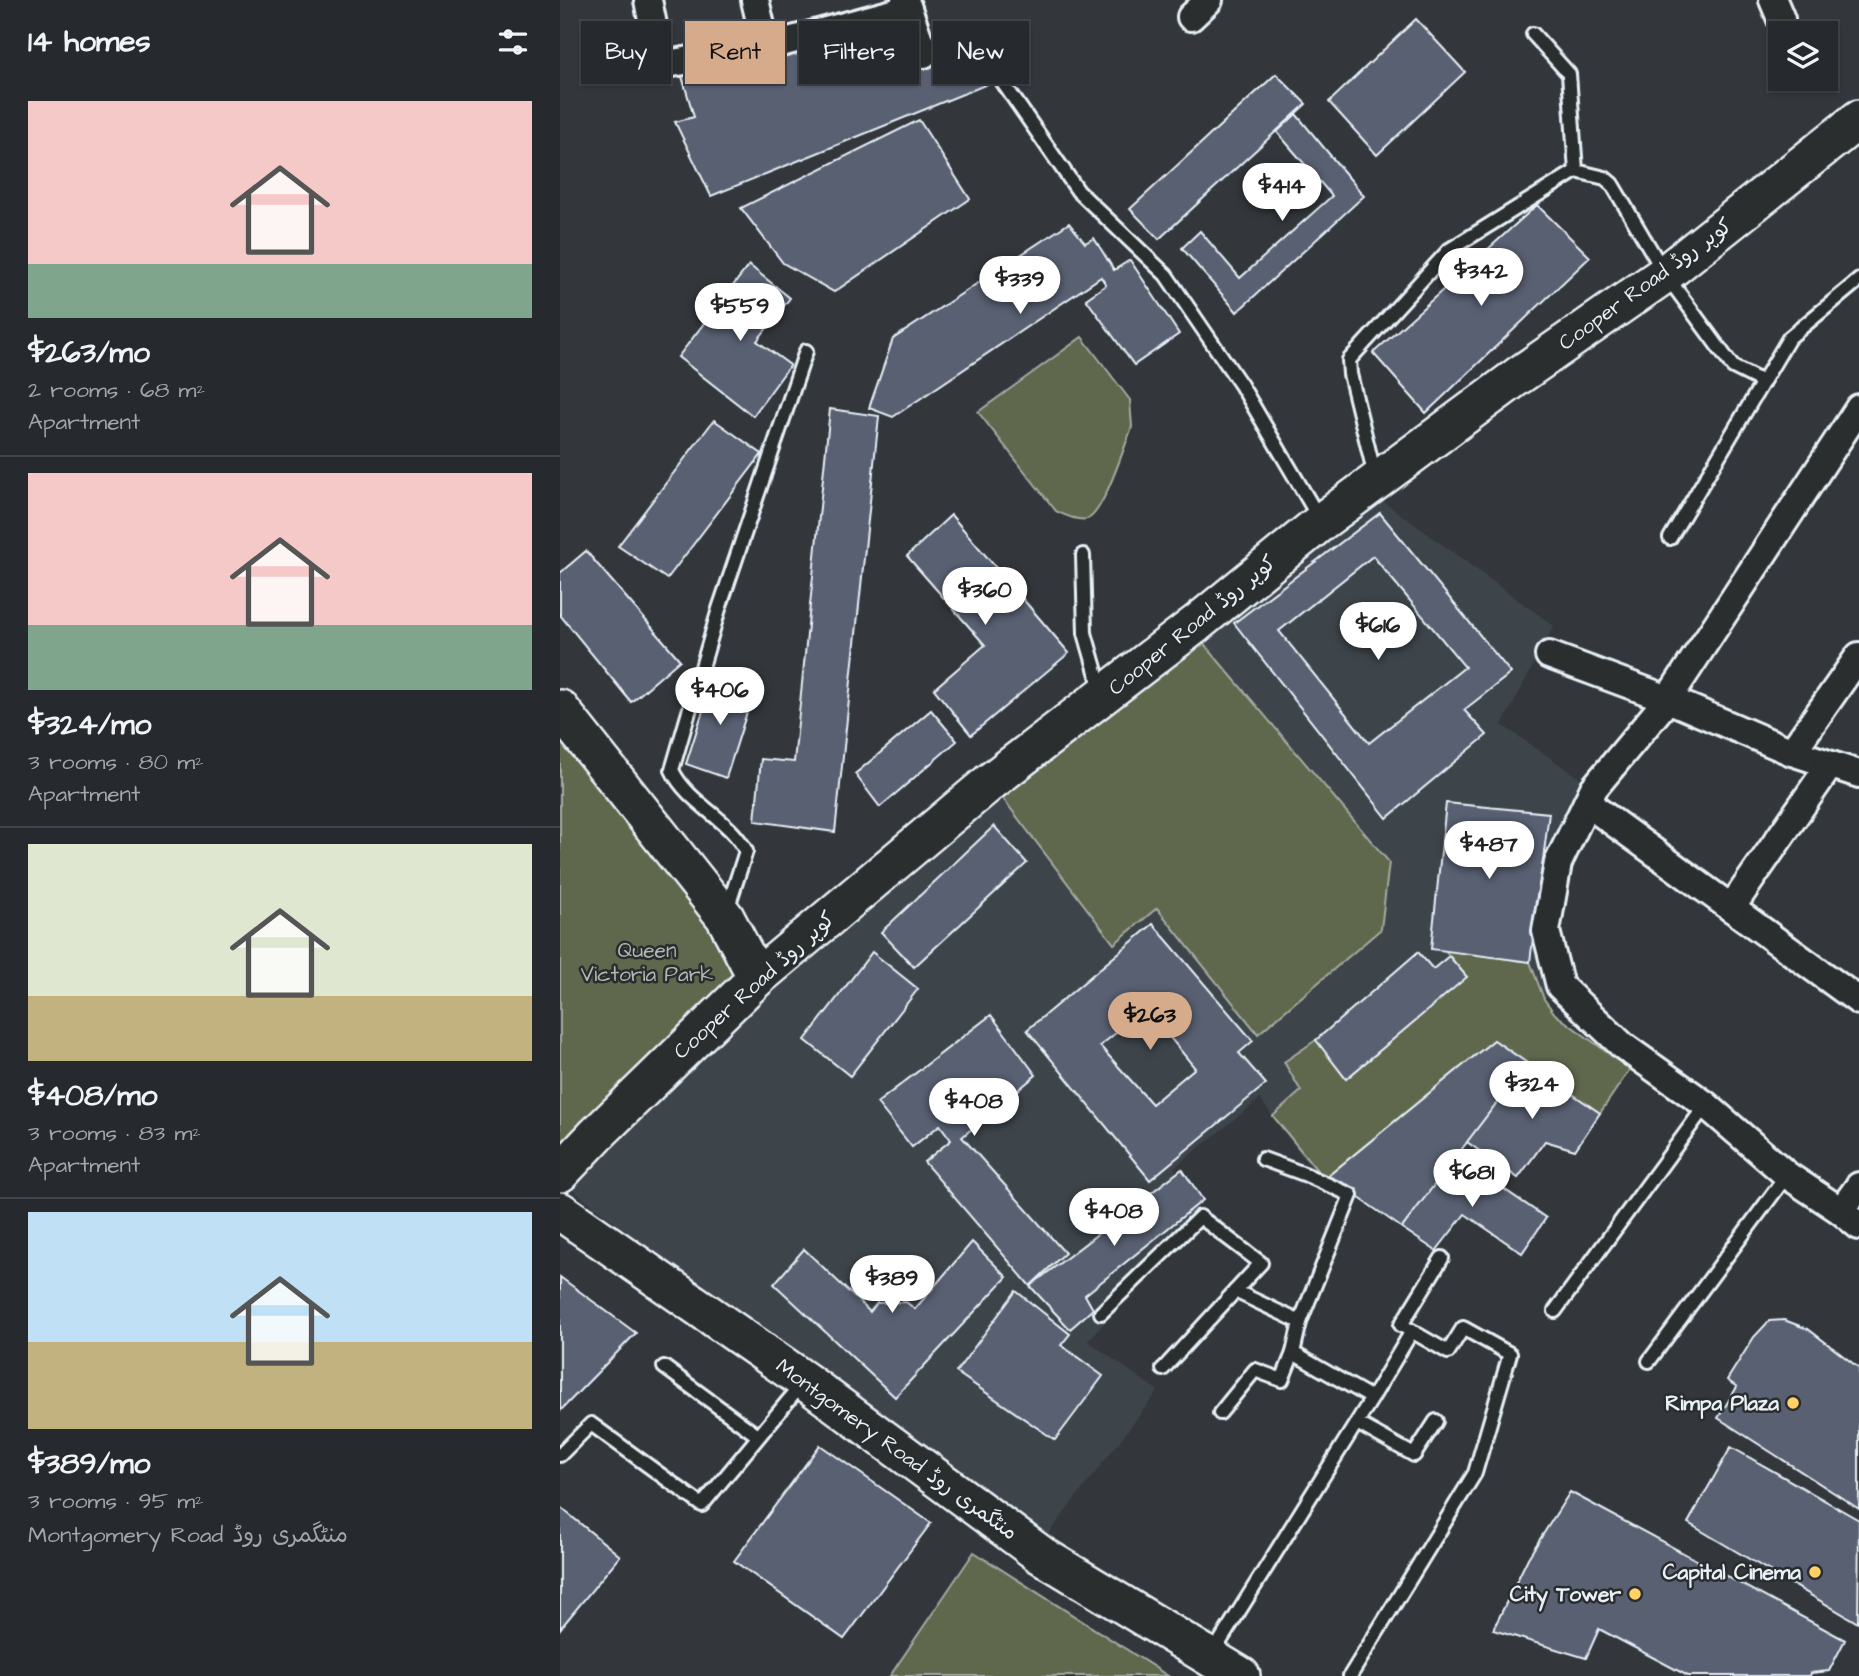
<!DOCTYPE html>
<meta charset="utf-8">
<style>
body{margin:0;font-family:"Architects Daughter","Playpen Sans Arabic",sans-serif;background:#323539;color:#f1f3f6;height:100vh;display:flex;flex-direction:column;font-size:26px;white-space:nowrap}
*{box-sizing:border-box;margin:0}
p{font-size:23px;color:#a4a6aa}
.icon{flex:none;width:38px;height:38px;fill:none;stroke:currentColor;stroke-width:2;stroke-linecap:round;stroke-linejoin:round}
.map{position:relative;flex:1;overflow:hidden}
.side{display:flex;flex-direction:column;background:#26292d;width:560px}
.side>*{flex:none}
.hud{position:absolute;left:21px;top:21px;width:665px;height:63px;display:flex;gap:14px}
.tools{position:absolute;left:1208px;top:21px;display:grid;gap:14px}
.tools a{display:grid;place-items:center;width:70px;height:70px;border-radius:0px;background:#26292d;box-shadow:0 2px 5px #0004,0 0 0 2px #424549;font-size:35px}
.price{position:absolute;translate:-50% -60px;padding:0 16px;border-radius:24px;background:#fff;color:#222;font-size:23px;line-height:46px;filter:drop-shadow(0 2px 4px #0008)}
.price::after{content:'';position:absolute;left:50%;top:42px;width:21px;height:16px;margin-left:-10px;background:inherit;clip-path:polygon(0 0,100% 0,50% 100%)}
.price.active{background:#d6ab8b;color:#111}
ul{padding:0;list-style:none}
li{display:grid;align-content:center;gap:14px;height:371px;padding:0 28px}
li+li{border-top:2px solid #424549}
li span{display:grid;place-items:center;height:217px;border-radius:0px;color:#555}
li>.icon{margin-inline-start:auto}
span .icon{width:126px;height:126px;fill:#fffc;stroke-width:1}
li b{font-size:30px}
h2{display:flex;justify-content:space-between;align-items:center;height:84px;padding:0 28px;font-size:30px}
.pill{padding:0 24px;border-radius:0px;background:#26292d;box-shadow:0 2px 5px #0004,0 0 0 2px #424549;font-size:24px;line-height:63px}
.pill.active{background:#d6ab8b;color:#111}
main{display:flex;flex:1;min-height:0}
.map>svg:first-child{display:block}
.built{fill:#3e444c}
.green{fill:#5f674d;stroke:#a4aca2;stroke-width:2}
.building{fill:#586172;stroke:#e8f1f8;stroke-width:2;fill-rule:evenodd}
.lines{fill:none;stroke-linecap:round;stroke-linejoin:round}
.lane-casing{stroke:#e8f1f8;stroke-width:18}
.street-casing{stroke:#e8f1f8;stroke-width:32}
.secondary-casing{stroke:#e8f1f8;stroke-width:42}
.lane{stroke:#2a2d2e;stroke-width:12}
.street{stroke:#2a2d2e;stroke-width:26}
.secondary{stroke:#2a2d2e;stroke-width:37}
.poi-dot{fill:#ffd166;stroke:#2a2d2e;stroke-width:2.5}
.labels{text-anchor:middle;stroke-width:5;stroke-linejoin:round;paint-order:stroke}
.street-label{font-size:21px;fill:#e8f1f8;stroke:#2a2d2e}
.park-label{font-size:21px;fill:#b1bab4;stroke:#2a2d2e}
.poi-label{font-size:21px;font-weight:bold;fill:#e8f1f8;stroke:#2a2d2e;text-anchor:end}
</style>
<main>
<section class="side">
<h2>14 homes<svg class="icon" aria-label="filters" viewBox="0 0 24 24"><path d="M4 7h16M4 17h16"/><circle cx="9" cy="7" r="2"/><circle cx="15" cy="17" r="2"/></svg></h2>
<ul>
<li><span style="background:linear-gradient(#f6c9c9 75%,#7fa58c 0)"><svg class="icon" aria-label="home" viewBox="0 0 24 24"><path d="M3 11l9-7 9 7M6 9v11h12V9"/></svg></span><div><b>$263/mo</b><p>2 rooms · 68 m²</p><p>Apartment</p></div></li>
<li><span style="background:linear-gradient(#f6c9c9 70%,#7fa58c 0)"><svg class="icon" aria-label="home" viewBox="0 0 24 24"><path d="M3 11l9-7 9 7M6 9v11h12V9"/></svg></span><div><b>$324/mo</b><p>3 rooms · 80 m²</p><p>Apartment</p></div></li>
<li><span style="background:linear-gradient(#dfe7d0 70%,#c2b280 0)"><svg class="icon" aria-label="home" viewBox="0 0 24 24"><path d="M3 11l9-7 9 7M6 9v11h12V9"/></svg></span><div><b>$408/mo</b><p>3 rooms · 83 m²</p><p>Apartment</p></div></li>
<li><span style="background:linear-gradient(#bfe0f5 60%,#c2b280 0)"><svg class="icon" aria-label="home" viewBox="0 0 24 24"><path d="M3 11l9-7 9 7M6 9v11h12V9"/></svg></span><div><b>$389/mo</b><p>3 rooms · 95 m²</p><p>Montgomery Road منٹگمری روڈ</p></div></li>
</ul>
</section>
<div class="map">
<svg width="1299" height="1676" viewBox="0 0 1299 1676">
<rect width="100%" height="100%" fill="#33373c"/>
<filter id="ink" filterUnits="userSpaceOnUse"><feTurbulence type="fractalNoise" baseFrequency=".0143" numOctaves="2"/><feDisplacementMap in="SourceGraphic" scale="14" xChannelSelector="R" yChannelSelector="G"/><feConvolveMatrix kernelMatrix="1 2 1 2 8 2 1 2 1" color-interpolation-filters="sRGB"/></filter>
<g filter="url(#ink)">
<!-- built -->
<polygon class="built" points="820,499 994,626 942,725 1034,788 998,863 1000,986 761,1182 700,1099 614,1168 640,1217 528,1341 598,1391 478,1547 1,1181 190,972"/>
<!-- green -->
<g class="green">
<path d="M522,337L570,400L572,427C565,444 543,515 527,519C517,521 505,515 496,511L418,412Z"/>
<polygon points="639,638 829,862 821,929 698,1034 597,908 554,944 438,792"/>
<polygon points="0,710 201,968 0,1179"/>
<polygon points="885,950 970,962 984,999 995,1014 1070,1069 1040,1113 934,1040 764,1179 713,1116 741,1091 724,1062 756,1040 786,1079 906,977"/>
<polygon points="414,1552 608,1676 330,1676"/>
</g>
<!-- building -->
<g class="building">
<polygon points="856,19 905,72 817,155 769,102"/>
<polygon points="343,32 357,65 390,53 430,83 151,196 115,122 134,117 121,73"/>
<polygon points="716,74 746,104 599,239 570,209"/>
<polygon points="736,114 804,196 677,312 622,248 640,231 680,278 772,196 717,132"/>
<polygon points="359,120 410,199 274,292 223,263 181,208"/>
<polygon points="977,205 1030,257 866,413 813,353"/>
<polygon points="509,223 525,243 534,238 554,270 570,260 619,334 574,365 526,299 546,285 541,277 333,417 309,408 333,339"/>
<polygon points="189,265 230,298 197,341 230,365 193,416 118,357"/>
<polygon points="270,409 319,416 275,832 195,821 201,759 234,762"/>
<polygon points="154,420 202,454 107,579 58,546"/>
<path d="M820,513L951,673L904,710L927,735L827,818L674,623ZM813,556L905,667L809,743L719,631Z"/>
<polygon points="391,515 509,653 411,735 374,689 425,645 347,556"/>
<polygon points="26,551 120,660 71,702 0,615 0,573"/>
<polygon points="154,676 194,690 166,778 126,764"/>
<polygon points="371,710 397,741 320,807 295,774"/>
<polygon points="886,803 989,813 970,962 871,949"/>
<polygon points="434,826 467,863 354,967 321,932"/>
<path d="M593,924L693,1041L679,1053L706,1084L590,1180L467,1030ZM586,1008L635,1068L592,1104L540,1046Z"/>
<polygon points="312,952 358,989 290,1076 245,1040"/>
<polygon points="858,952 873,969 889,956 907,977 786,1079 756,1040"/>
<polygon points="431,1015 476,1075 402,1137 505,1253 470,1286 364,1162 391,1140 380,1125 352,1147 317,1103"/>
<polygon points="934,1040 967,1063 842,1228 768,1176"/>
<polygon points="967,1063 1040,1113 1015,1150 985,1141 958,1178 907,1142"/>
<polygon points="896,1156 986,1218 962,1253 905,1214 876,1251 842,1228"/>
<polygon points="622,1169 643,1200 525,1295 533,1309 510,1329 470,1286"/>
<polygon points="412,1242 447,1277 335,1397 214,1284 244,1249 310,1312 317,1303 346,1302 355,1309"/>
<polygon points="0,1277 76,1333 0,1411"/>
<polygon points="456,1291 510,1334 501,1345 543,1376 495,1440 396,1372"/>
<polygon points="1224,1320 1248,1329 1299,1368 1299,1509 1158,1418 1177,1387 1167,1380 1194,1337 1209,1321"/>
<polygon points="260,1445 371,1523 284,1639 174,1561"/>
<polygon points="1171,1447 1299,1520 1298,1623 1128,1523"/>
<polygon points="1010,1492 1285,1640 1269,1671 1251,1673 1250,1676 1128,1676 1039,1629 1026,1658 933,1630 968,1558"/>
<polygon points="0,1507 60,1556 0,1629"/>
</g>
<g class="lines">
<defs>
<g id="lane">
<polyline points="361,46 406,35 412,38 518,191 606,275 681,385 759,518"/>
<polyline points="1016,171 1045,178 1052,184 1105,274 1173,367 1203,382"/>
<polyline points="815,476 790,374 789,360 889,250 1016,171 1009,74 973,34"/>
<polyline points="1110,538 1229,338 1299,280"/>
<polyline points="523,555 525,633 542,693"/>
<path d="M167,910L186,851C169,818 128,804 112,770L159,609L246,351"/>
<polyline points="675,1291 740,1322"/>
<polyline points="995,1311 1146,1105"/>
<polyline points="541,1313 640,1217 701,1263 603,1369"/>
<polyline points="1089,1361 1227,1175"/>
<polyline points="104,1367 198,1436"/>
<polyline points="812,1398 852,1331"/>
<polyline points="660,1413 695,1370 722,1380 733,1353 740,1322 791,1195 744,1174 703,1159"/>
<polyline points="797,1423 854,1455 876,1421"/>
<polyline points="0,1455 31,1424 142,1505 242,1384"/>
<polyline points="651,1656 812,1398 733,1353"/>
<polyline points="790,1676 915,1473 950,1354 903,1328 888,1352 841,1325 882,1258"/>
</g>
<g id="street">
<polyline points="88,0 101,65 206,47 348,9"/>
<polyline points="195,0 206,47"/>
<polyline points="345,0 364,54"/>
<polyline points="1213,0 1221,19"/>
<polyline points="631,17 649,0"/>
<polyline points="1299,408 1108,699 1034,788 998,863 986,931 1000,986 1063,1046 1146,1105 1227,1175 1281,1211 1299,1226"/>
<polyline points="989,655 1108,699 1232,752 1299,774"/>
<polyline points="1232,752 1299,656"/>
<polyline points="1027,803 1299,1001"/>
<polyline points="1171,908 1270,765"/>
<polyline points="1281,1211 1299,1186"/>
</g>
<g id="secondary">
<polyline points="0,709 165,917 197,978"/>
<polyline points="0,1173 36,1135 197,978 429,783 636,624 761,522 958,376 1105,274 1299,119"/>
<polyline points="0,1211 245,1381 481,1555 681,1676"/>
</g>
</defs>
<!-- lane casing -->
<use href="#lane" class="lane-casing"/>
<!-- street casing -->
<use href="#street" class="street-casing"/>
<!-- secondary casing -->
<use href="#secondary" class="secondary-casing"/>
<!-- lane -->
<use href="#lane" class="lane"/>
<!-- street -->
<use href="#street" class="street"/>
<!-- secondary -->
<use href="#secondary" class="secondary"/>
</g>
</g>
<!-- markers -->
<g class="poi-dot">
<circle cx="1233" cy="1403" r="7"/>
<circle cx="1255" cy="1572" r="7"/>
<circle cx="1075" cy="1594" r="7"/>
</g>
<g class="labels">
<!-- street labels -->
<g class="street-label">
<text transform="translate(1085 284) rotate(-36)" y="7">Cooper Road کوپر روڈ</text>
<text transform="translate(632 625) rotate(-39)" y="7">Cooper Road کوپر روڈ</text>
<text transform="translate(194 985) rotate(-42)" y="7">Cooper Road کوپر روڈ</text>
<text transform="translate(337 1449) rotate(36)" y="7">Montgomery Road منٹگمری روڈ</text>
</g>
<!-- park labels -->
<g class="park-label">
<text x="87" y="957">Queen<tspan x="87" dy="24">Victoria Park</tspan></text>
</g>
<!-- poi labels -->
<g class="poi-label">
<text x="1219" y="1410">Rimpa Plaza</text>
<text x="1241" y="1579">Capital Cinema</text>
<text x="1061" y="1601">City Tower</text>
</g>
</g>
</svg>
<div class="tools">
<a><svg class="icon" aria-label="layers" viewBox="0 0 24 24"><path d="M12 4l9 5-9 5-9-5zM3 14l9 5 9-5"/></svg></a>
</div>
<b class="price" style="left:722px;top:223px">$414</b>
<b class="price" style="left:921px;top:308px">$342</b>
<b class="price" style="left:460px;top:316px">$339</b>
<b class="price" style="left:180px;top:343px">$559</b>
<b class="price" style="left:425px;top:627px">$360</b>
<b class="price" style="left:818px;top:662px">$616</b>
<b class="price" style="left:160px;top:727px">$406</b>
<b class="price" style="left:929px;top:881px">$487</b>
<b class="price active" style="left:590px;top:1052px">$263</b>
<b class="price" style="left:972px;top:1121px">$324</b>
<b class="price" style="left:414px;top:1138px">$408</b>
<b class="price" style="left:912px;top:1209px">$681</b>
<b class="price" style="left:554px;top:1248px">$408</b>
<b class="price" style="left:332px;top:1315px">$389</b>
<div class="hud">
<a class="pill">Buy</a>
<a class="pill active">Rent</a>
<a class="pill">Filters</a>
<a class="pill">New</a>
</div>
</div>
</main>
